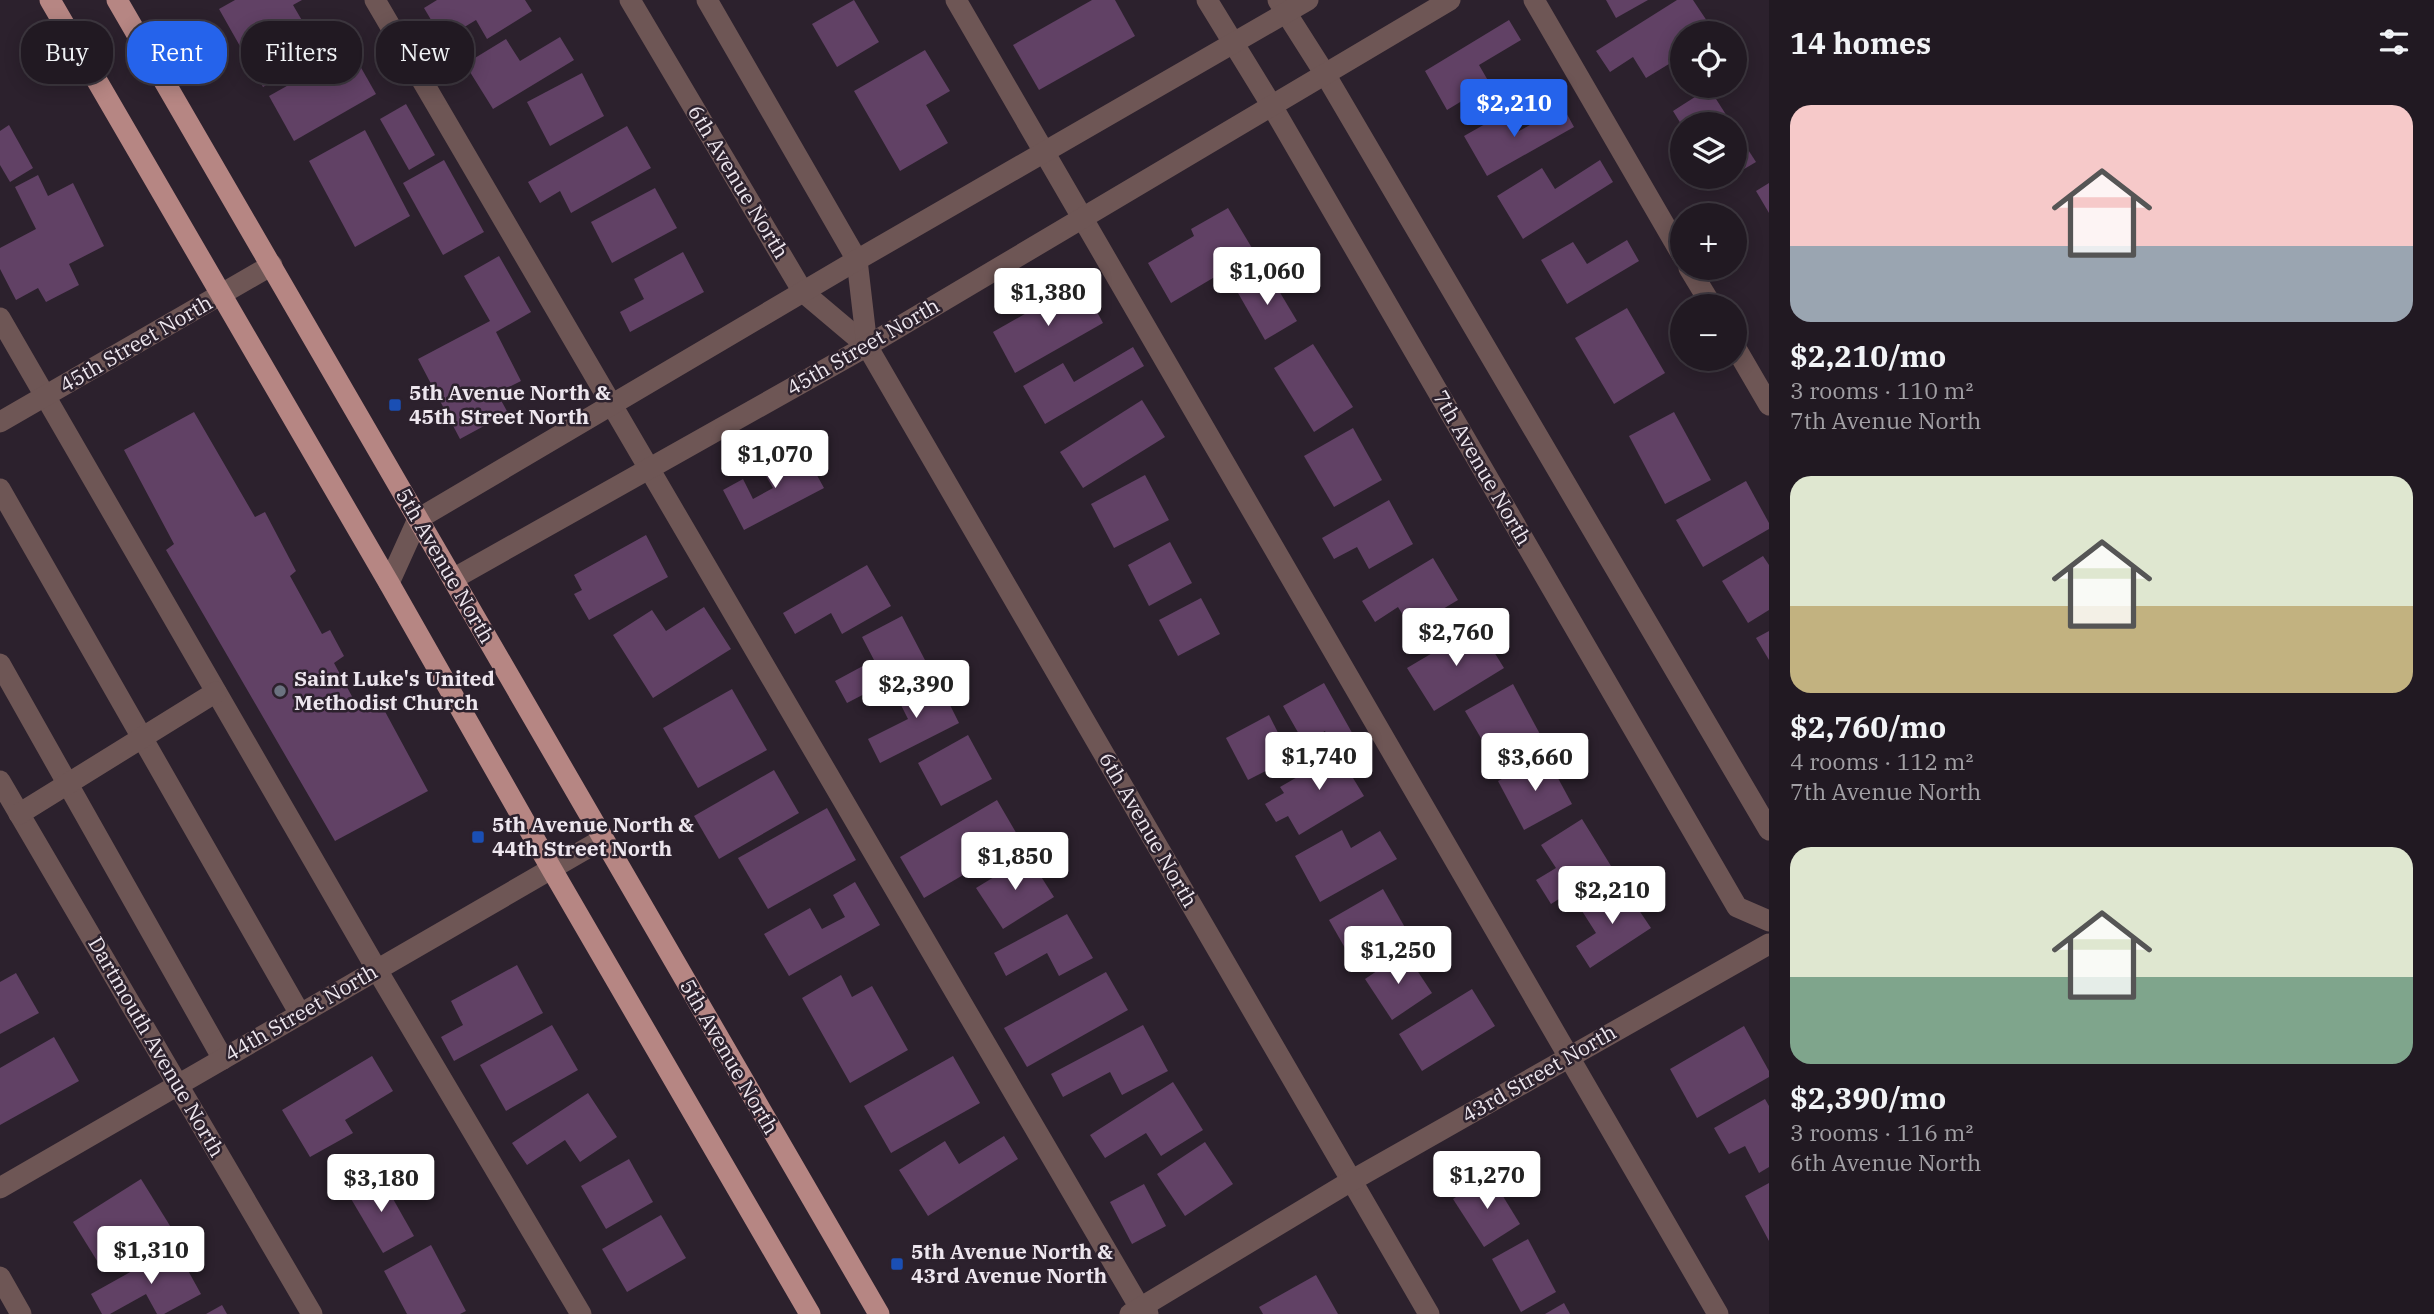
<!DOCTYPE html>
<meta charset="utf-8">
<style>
body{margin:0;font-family:"IBM Plex Serif",serif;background:#2d262f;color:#f1f3f6;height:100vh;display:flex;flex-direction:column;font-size:26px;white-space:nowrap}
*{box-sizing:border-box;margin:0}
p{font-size:23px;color:#a2a0a5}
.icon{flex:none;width:38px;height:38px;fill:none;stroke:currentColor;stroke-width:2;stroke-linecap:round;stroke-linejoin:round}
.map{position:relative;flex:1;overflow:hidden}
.sheet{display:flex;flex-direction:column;background:#211922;width:665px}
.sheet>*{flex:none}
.hud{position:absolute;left:21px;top:21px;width:665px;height:63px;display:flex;gap:14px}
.fabs{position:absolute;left:1670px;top:21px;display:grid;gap:14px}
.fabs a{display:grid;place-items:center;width:77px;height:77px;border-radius:50%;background:#211922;box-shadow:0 4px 18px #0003,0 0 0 2px #3e3840;font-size:35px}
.price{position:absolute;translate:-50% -60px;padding:0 16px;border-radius:7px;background:#fff;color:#222;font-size:23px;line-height:46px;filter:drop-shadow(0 2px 4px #0008)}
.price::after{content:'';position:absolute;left:50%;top:42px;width:21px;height:16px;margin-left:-10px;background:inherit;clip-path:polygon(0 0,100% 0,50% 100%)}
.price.current{background:#2563eb;color:#fff}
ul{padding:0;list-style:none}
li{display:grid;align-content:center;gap:14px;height:371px;padding:0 21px}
li span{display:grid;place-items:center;height:217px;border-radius:21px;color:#555}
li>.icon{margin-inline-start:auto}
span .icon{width:126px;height:126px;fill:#fffc;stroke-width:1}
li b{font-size:30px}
h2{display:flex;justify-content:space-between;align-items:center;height:84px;padding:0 21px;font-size:30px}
.tag{padding:0 24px;border-radius:28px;background:#211922;box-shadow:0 4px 18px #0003,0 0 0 2px #3e3840;font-size:24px;line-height:63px}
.tag.current{background:#2563eb;color:#fff}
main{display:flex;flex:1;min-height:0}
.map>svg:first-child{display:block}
.building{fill:#614165}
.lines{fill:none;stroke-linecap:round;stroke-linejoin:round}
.minor{stroke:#6e5655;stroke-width:21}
.major{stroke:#b68683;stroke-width:21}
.transit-dot{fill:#1a4fb4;stroke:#2c212d;stroke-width:2.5}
.worship-dot{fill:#6b7280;stroke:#2c212d;stroke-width:2.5}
.labels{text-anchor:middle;stroke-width:5;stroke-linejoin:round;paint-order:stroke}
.street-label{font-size:21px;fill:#ede6ee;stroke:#2c212d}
.poi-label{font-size:21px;font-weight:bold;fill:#ede6ee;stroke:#2c212d;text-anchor:start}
</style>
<main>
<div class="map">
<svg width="1769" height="1314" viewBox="0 0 1769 1314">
<rect width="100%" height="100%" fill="#2c212d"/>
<!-- building -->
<g class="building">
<polygon points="235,0 302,0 293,5 321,53 263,87 219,9"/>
<polygon points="437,0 525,0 532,11 487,39 476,20 443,40 424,8"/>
<polygon points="854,0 879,42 837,67 812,24"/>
<polygon points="1092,0 1115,0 1135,36 1039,90 1013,45"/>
<polygon points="1606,0 1648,0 1616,18"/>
<polygon points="1677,0 1693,0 1715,33 1682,33 1682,56 1646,78 1633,57 1610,72 1596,51"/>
<polygon points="1509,20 1521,40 1479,65 1490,84 1447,110 1425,71"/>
<polygon points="560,37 574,60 493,109 465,64 506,39 520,61"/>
<polygon points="351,50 376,94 294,141 269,96"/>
<polygon points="925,50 950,91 926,105 948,143 900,171 854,91"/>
<polygon points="582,73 604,116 550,146 527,102"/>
<polygon points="1709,88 1732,124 1695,124 1694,122 1681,124 1673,111"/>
<polygon points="406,104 435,155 409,170 380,119"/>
<polygon points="1563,107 1574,127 1487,176 1464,136 1508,111 1519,131"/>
<polygon points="9,125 33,168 10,182 0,165 0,131"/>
<polygon points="627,126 651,168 571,213 560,191 540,203 528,182"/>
<polygon points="1734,128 1756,162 1734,175"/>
<polygon points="365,130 410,216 355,247 309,161"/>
<polygon points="444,160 484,232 443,255 403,183"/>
<polygon points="1600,160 1613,182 1523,239 1497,196 1542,168 1555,189"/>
<polygon points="38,175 48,196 73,183 104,246 69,264 79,285 46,302 38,288 16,300 0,269 0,248 36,229 15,187"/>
<polygon points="1699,177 1732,177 1708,191"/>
<polygon points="1769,183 1769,213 1756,191"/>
<polygon points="655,188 677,228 612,263 591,222"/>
<polygon points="1228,208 1255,253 1171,303 1148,263 1194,236 1191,229"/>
<polygon points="1627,240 1639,261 1567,304 1541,260 1573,242 1587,264"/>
<polygon points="683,252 704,292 630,332 620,312 644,299 634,279"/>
<polygon points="499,256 531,312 496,332 521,381 497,393 508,413 460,439 418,359 490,321 464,276"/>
<polygon points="1269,274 1297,321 1265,340 1238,293"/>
<polygon points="1081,282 1103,323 1015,373 993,332"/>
<polygon points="1627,308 1665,373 1614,404 1575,338"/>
<polygon points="1313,344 1353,407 1314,432 1274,368"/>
<polygon points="1133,347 1144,366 1045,424 1023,386 1063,363 1074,382"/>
<polygon points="1142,400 1165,437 1083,488 1060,452"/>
<polygon points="194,412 255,517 265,512 296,571 290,576 322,634 330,630 344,656 334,663 355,702 375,693 428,791 335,841 166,550 174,544 124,450"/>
<polygon points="1674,412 1711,480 1665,504 1629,436"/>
<polygon points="1353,428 1382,480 1334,507 1304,456"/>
<polygon points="802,448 824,488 744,530 723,490 743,479 753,499 773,488 762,469"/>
<polygon points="1145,475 1169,520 1114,548 1091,504"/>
<polygon points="1746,481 1769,523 1769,529 1703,567 1676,520"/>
<polygon points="1389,500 1413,544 1369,569 1357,547 1334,559 1322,538"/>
<polygon points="646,535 668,577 589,620 574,594 582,590 574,575"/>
<polygon points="1170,542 1192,583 1149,606 1128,565"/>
<polygon points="1763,556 1769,565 1769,610 1748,623 1722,581"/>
<polygon points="1433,558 1458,600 1411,628 1398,607 1375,622 1362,601"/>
<polygon points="867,565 891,606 842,634 831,613 795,634 783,613"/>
<polygon points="1201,598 1220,634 1178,656 1159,620"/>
<polygon points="704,607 731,649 653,698 613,635 652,610 666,631"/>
<polygon points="902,616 926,662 847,703 835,681 874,660 862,637"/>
<polygon points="1478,626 1504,668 1434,711 1407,668"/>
<polygon points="1769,631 1769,660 1756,638"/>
<polygon points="935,675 959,723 880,763 868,739 908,719 896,695"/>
<polygon points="1324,683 1355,738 1334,749 1325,731 1304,743 1283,706"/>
<polygon points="1513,684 1541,736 1495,762 1465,711"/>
<polygon points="732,689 767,750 698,788 663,728"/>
<polygon points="1269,715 1291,758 1248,780 1226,738"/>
<polygon points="968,735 992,779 941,806 918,763"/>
<polygon points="1349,747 1363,772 1353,778 1364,796 1299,835 1288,816 1276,822 1265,804 1284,793 1280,787"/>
<polygon points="1546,756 1572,804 1524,830 1498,781"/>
<polygon points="774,770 799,813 719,859 694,816"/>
<polygon points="997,800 1021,841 924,898 900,857"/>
<polygon points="827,808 856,860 768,909 738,858"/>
<polygon points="1582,819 1611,866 1551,904 1536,880 1556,868 1541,845"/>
<polygon points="1342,830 1351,848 1380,831 1397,859 1320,902 1295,856"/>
<polygon points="1028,856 1054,897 1003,929 976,888"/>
<polygon points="855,882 880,925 789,976 764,934 810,908 822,929 845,917 833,895"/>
<polygon points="1622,885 1651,928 1590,968 1576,946 1596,933 1582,911"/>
<polygon points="1383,889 1407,931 1353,962 1329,920"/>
<polygon points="1067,914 1093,958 1059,976 1047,953 1006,976 994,953"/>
<polygon points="1405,952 1432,993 1392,1020 1365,979"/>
<polygon points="517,965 543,1013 454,1061 441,1037 463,1025 451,1001"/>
<polygon points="1106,972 1128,1010 1027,1067 1004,1028"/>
<polygon points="16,973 39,1013 0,1034 0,982"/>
<polygon points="841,975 852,997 872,986 908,1050 850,1083 802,998"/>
<polygon points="1472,989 1495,1026 1422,1071 1399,1034"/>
<polygon points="552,1025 578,1070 506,1111 480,1065"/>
<polygon points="1143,1025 1168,1071 1122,1095 1110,1072 1063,1097 1051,1074"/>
<polygon points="1744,1026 1769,1071 1769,1077 1697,1118 1670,1069"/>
<polygon points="54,1037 79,1081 0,1125 0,1068"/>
<polygon points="372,1056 393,1091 345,1120 353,1133 310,1157 282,1110"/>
<polygon points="953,1056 980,1103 891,1153 864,1106"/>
<polygon points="1173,1082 1203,1130 1161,1156 1146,1133 1105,1158 1090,1135"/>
<polygon points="588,1093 617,1137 580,1162 565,1140 527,1165 512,1143"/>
<polygon points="1765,1099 1769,1106 1769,1167 1759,1173 1745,1146 1729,1154 1714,1128"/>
<polygon points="1004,1136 1018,1159 928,1216 899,1170 945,1141 959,1164"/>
<polygon points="1205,1142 1233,1184 1185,1216 1157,1174"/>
<polygon points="629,1159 653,1202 606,1229 581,1186"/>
<polygon points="379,1174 414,1236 383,1253 347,1192"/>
<polygon points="1490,1175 1520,1224 1484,1247 1453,1199"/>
<polygon points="141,1179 172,1229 104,1272 73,1222"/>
<polygon points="1769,1183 1769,1241 1745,1196"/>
<polygon points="1144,1184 1166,1226 1132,1244 1110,1202"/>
<polygon points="661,1215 686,1258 627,1292 602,1249"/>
<polygon points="1528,1239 1556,1292 1521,1312 1492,1259"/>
<polygon points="431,1245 466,1311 460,1314 407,1314 384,1271"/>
<polygon points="175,1247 201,1294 164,1314 157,1314 146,1294 110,1314 102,1314 91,1294"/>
<polygon points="1316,1275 1338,1314 1263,1314 1259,1307"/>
<polygon points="1564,1303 1570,1314 1545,1314"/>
<polygon points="222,1305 227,1314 206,1314"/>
</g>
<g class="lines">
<!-- minor -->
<g class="minor">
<polyline points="375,0 1140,1308 1148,1314"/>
<polyline points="630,0 803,292 867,346 1429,1314"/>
<polyline points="707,0 857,260 867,346"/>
<polyline points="956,0 1718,1314"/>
<polyline points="1207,0 1272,106 1737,907 1769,921"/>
<polyline points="1278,0 1325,74 1769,830"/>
<polyline points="1534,0 1682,255"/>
<polyline points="1689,268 1712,306"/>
<polyline points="0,318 377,970 581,1314"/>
<polyline points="1734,345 1769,405"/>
<polyline points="0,422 272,265"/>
<polyline points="0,489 300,1014"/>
<polyline points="453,579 867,346 1450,0"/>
<polyline points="389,583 418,519 857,260 1308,0"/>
<polyline points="0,664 223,1059"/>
<polyline points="0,781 312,1314"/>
<polyline points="19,814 216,692"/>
<polyline points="0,1188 603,839"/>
<polyline points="0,1277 21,1314"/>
<polyline points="1130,1314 1351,1181 1769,944"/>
</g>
<!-- major -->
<g class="major">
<polyline points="50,0 389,583 551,868 810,1314"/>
<polyline points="117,0 879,1314"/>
</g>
</g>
<!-- markers -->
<g class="transit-dot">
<rect x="388" y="398" width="14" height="14" rx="3.5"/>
<rect x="471" y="830" width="14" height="14" rx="3.5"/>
<rect x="890" y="1257" width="14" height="14" rx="3.5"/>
</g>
<circle class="worship-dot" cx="280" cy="691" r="7"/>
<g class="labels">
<!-- street labels -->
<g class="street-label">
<text transform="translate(738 182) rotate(59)" y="7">6th Avenue North</text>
<text transform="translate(136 344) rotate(-30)" y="7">45th Street North</text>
<text transform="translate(863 347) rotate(-30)" y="7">45th Street North</text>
<text transform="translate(1482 468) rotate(60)" y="7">7th Avenue North</text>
<text transform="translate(445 566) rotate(60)" y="7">5th Avenue North</text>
<text transform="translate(1148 830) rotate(60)" y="7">6th Avenue North</text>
<text transform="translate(301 1013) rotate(-30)" y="7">44th Street North</text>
<text transform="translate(156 1047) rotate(60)" y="7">Dartmouth Avenue North</text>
<text transform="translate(729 1057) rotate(60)" y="7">5th Avenue North</text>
<text transform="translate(1539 1074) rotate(-30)" y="7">43rd Street North</text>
</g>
<!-- poi labels -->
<g class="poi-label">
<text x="409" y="400">5th Avenue North &amp;<tspan x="409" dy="24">45th Street North</tspan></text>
<text x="294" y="686">Saint Luke's United<tspan x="294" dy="24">Methodist Church</tspan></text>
<text x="492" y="832">5th Avenue North &amp;<tspan x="492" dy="24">44th Street North</tspan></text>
<text x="911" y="1259">5th Avenue North &amp;<tspan x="911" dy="24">43rd Avenue North</tspan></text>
</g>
</g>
</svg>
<div class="fabs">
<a><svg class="icon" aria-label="locate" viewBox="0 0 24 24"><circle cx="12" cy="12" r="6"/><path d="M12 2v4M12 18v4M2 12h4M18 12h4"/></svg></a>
<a><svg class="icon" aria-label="layers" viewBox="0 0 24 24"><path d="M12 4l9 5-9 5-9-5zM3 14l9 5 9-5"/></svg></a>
<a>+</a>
<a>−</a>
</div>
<b class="price current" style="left:1514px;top:139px">$2,210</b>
<b class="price" style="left:1267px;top:307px">$1,060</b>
<b class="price" style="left:1048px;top:328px">$1,380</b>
<b class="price" style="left:775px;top:490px">$1,070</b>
<b class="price" style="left:1456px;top:668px">$2,760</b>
<b class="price" style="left:916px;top:720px">$2,390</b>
<b class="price" style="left:1319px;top:792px">$1,740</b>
<b class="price" style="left:1535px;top:793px">$3,660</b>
<b class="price" style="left:1015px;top:892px">$1,850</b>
<b class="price" style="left:1612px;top:926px">$2,210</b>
<b class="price" style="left:1398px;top:986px">$1,250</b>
<b class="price" style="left:1487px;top:1211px">$1,270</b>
<b class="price" style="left:381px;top:1214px">$3,180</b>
<b class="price" style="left:151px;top:1286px">$1,310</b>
<div class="hud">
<a class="tag">Buy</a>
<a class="tag current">Rent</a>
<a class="tag">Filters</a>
<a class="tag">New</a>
</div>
</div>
<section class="sheet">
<h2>14 homes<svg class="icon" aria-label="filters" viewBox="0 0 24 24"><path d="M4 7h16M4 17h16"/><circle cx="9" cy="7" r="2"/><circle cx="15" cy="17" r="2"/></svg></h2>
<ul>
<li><span style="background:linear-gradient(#f6c9c9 65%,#9aa5b1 0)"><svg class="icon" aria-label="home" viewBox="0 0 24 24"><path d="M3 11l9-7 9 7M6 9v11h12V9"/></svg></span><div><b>$2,210/mo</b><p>3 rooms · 110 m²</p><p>7th Avenue North</p></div></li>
<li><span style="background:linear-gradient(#dfe7d0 60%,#c2b280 0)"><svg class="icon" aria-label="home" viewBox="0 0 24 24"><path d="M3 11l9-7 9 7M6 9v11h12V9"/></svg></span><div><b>$2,760/mo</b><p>4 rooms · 112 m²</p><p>7th Avenue North</p></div></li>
<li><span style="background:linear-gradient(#dfe7d0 60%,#7fa58c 0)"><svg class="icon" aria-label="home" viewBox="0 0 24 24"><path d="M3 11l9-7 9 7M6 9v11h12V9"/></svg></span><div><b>$2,390/mo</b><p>3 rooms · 116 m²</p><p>6th Avenue North</p></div></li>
</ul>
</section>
</main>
